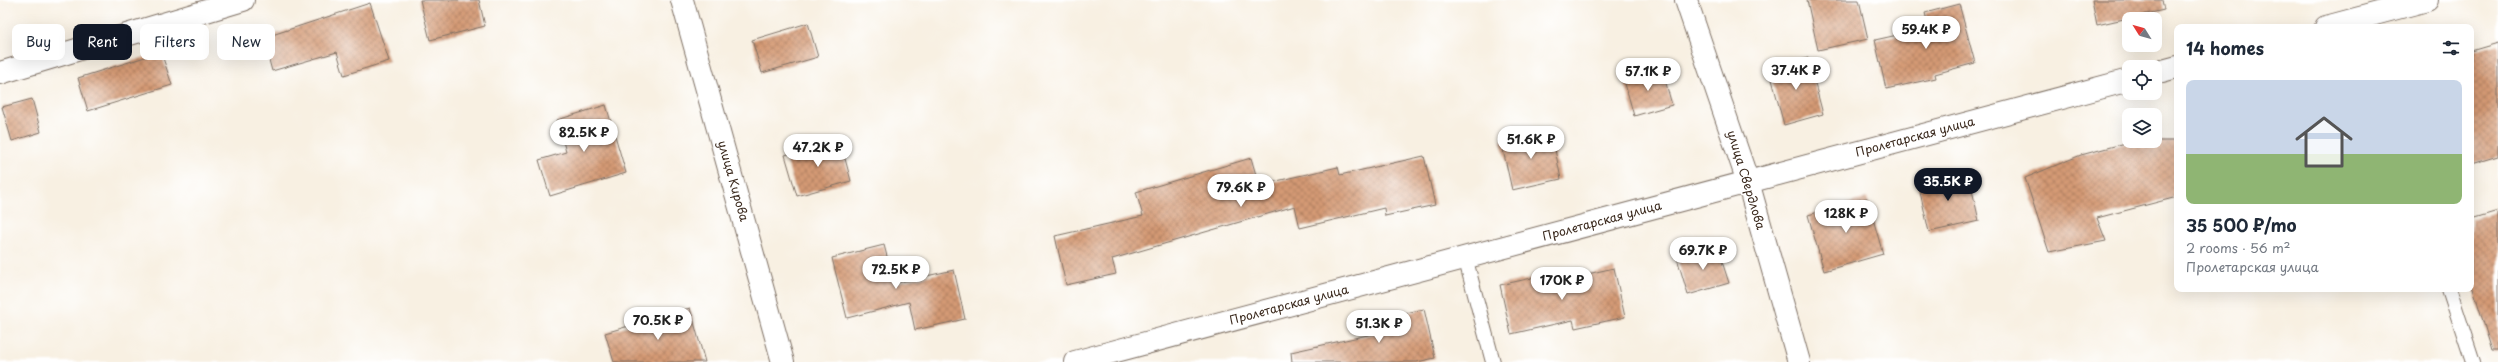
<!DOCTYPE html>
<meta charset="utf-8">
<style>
body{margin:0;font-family:"Playpen Sans",sans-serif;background:#f6f6f7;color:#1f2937;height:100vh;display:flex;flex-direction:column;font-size:15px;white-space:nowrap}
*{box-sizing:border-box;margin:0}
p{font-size:13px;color:#747a83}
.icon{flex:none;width:22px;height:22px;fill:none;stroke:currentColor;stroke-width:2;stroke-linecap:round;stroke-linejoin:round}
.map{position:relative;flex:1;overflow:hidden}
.details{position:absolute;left:2174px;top:24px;width:300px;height:268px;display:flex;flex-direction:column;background:#fff;border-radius:8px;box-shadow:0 4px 16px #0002}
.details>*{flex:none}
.top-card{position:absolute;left:12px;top:24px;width:380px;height:36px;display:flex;gap:8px}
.needle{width:26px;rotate:307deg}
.controls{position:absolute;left:2122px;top:12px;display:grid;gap:8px}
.controls a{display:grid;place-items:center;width:40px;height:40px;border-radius:8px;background:#fff;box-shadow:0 4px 16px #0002;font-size:20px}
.price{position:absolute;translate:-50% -34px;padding:0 9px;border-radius:14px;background:#fff;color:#222;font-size:13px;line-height:26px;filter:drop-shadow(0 1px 2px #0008)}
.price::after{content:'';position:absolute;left:50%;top:24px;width:12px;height:9px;margin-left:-6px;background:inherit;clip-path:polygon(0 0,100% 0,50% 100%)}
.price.selected{background:#111827;color:#fff}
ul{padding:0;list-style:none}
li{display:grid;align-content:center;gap:8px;height:212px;padding:0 12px}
li span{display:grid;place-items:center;height:124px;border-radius:8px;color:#555}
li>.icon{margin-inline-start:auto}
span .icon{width:72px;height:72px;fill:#fffc;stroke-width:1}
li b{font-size:17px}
h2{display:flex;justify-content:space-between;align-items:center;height:48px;padding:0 12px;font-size:17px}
.tag{padding:0 14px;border-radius:8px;background:#fff;box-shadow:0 4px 16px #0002;font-size:14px;line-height:36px}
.tag.selected{background:#111827;color:#fff}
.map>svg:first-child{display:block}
.building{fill:url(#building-cross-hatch)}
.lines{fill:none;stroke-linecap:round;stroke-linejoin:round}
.service-casing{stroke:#7d6f63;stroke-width:16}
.minor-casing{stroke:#7d6f63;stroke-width:24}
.tertiary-casing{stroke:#7d6f63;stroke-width:24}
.service{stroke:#fff;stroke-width:14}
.minor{stroke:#fff;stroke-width:22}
.tertiary{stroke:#fff;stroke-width:22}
.labels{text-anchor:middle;stroke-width:3.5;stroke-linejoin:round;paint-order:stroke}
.street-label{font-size:12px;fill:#3b2a1e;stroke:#fff}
</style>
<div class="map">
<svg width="2498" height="362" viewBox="0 0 2498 362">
<defs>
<pattern id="building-cross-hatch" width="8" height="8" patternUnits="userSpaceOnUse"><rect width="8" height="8" fill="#d49a75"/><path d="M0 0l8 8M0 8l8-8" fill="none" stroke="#ad7e5f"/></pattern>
</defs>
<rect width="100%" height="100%" fill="#fff"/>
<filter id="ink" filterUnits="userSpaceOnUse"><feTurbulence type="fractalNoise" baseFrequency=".025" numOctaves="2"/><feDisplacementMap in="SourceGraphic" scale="8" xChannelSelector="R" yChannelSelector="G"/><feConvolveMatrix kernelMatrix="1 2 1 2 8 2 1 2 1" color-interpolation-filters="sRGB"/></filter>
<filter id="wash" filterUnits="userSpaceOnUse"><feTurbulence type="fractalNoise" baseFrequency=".012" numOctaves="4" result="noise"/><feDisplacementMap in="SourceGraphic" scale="16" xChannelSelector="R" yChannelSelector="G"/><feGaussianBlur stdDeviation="0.9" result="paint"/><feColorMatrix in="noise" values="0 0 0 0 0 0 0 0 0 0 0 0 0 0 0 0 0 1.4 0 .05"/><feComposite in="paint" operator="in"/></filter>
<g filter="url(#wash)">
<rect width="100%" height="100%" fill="#f8f0e2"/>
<g id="blocks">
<!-- building -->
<g class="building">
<polygon points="420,0 479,0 485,26 430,40"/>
<polygon points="1807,0 1859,0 1868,39 1818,50"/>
<polygon points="2092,0 2162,0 2164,10 2097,25"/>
<polygon points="370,3 389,61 344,75 337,52 272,71 263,38"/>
<polygon points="1959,4 1975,63 1935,74 1936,78 1886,89 1875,40 1929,28 1925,13"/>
<polygon points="808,23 818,57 762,73 752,40"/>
<polygon points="2498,43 2498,156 2471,164 2471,51"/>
<polygon points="161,52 172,85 88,111 78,78"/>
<polygon points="1808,58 1823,114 1784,125 1769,68"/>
<polygon points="1662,69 1672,105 1634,116 1624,80"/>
<polygon points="32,99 41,132 12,141 2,107"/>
<polygon points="606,105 626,173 550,196 539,160 566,152 557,120"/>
<polygon points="1551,130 1561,179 1512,190 1501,141"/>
<polygon points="840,140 851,181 797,196 785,155"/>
<polygon points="2133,141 2177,141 2177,197 2097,218 2106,241 2049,252 2025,178 2081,155"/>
<polygon points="1424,156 1435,205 1385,216 1384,208 1300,228 1295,206 1112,259 1116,274 1066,285 1055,236 1143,216 1136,192 1251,158 1259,185 1338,167 1340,175"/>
<polygon points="1968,172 1979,221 1929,232 1918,183"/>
<polygon points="1867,198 1883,254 1824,271 1808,215"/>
<polygon points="2498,211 2498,351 2492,351 2471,281 2471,219"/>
<polygon points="884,245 894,283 954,270 965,319 915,330 909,302 847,318 832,258"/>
<polygon points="1717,246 1729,283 1688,295 1677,258"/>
<polygon points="1614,268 1625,317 1575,328 1573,320 1511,334 1500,285 1550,274 1552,282"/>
<polygon points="690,308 705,362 614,362 605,333"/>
<polygon points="1424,309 1435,358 1417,362 1292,362 1291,352 1377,333 1374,320"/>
</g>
</g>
</g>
<g filter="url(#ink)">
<use href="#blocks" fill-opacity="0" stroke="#7d6f63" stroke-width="1"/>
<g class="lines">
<defs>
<g id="service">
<polyline points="1465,257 1493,362"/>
<polyline points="2449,289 2473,362"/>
</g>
<g id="minor">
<polyline points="1686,0 1748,182 1799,362"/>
<polyline points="2326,27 2427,0"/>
<polyline points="0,73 243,0"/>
<polyline points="2155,73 2177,67"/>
<polyline points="1075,362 2129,80"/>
</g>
<polyline id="tertiary" points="682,0 783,362"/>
</defs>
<!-- service casing -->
<use href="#service" class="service-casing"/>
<!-- minor casing -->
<use href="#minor" class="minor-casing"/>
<!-- tertiary casing -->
<use href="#tertiary" class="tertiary-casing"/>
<!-- service -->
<use href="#service" class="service"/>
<!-- minor -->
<use href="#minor" class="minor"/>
<!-- tertiary -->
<use href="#tertiary" class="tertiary"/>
</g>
</g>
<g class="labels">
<!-- street labels -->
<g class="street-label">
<text transform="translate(1915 137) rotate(-15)" y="4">Пролетарская улица</text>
<text transform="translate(1746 180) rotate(73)" y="4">улица Свердлова</text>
<text transform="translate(733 181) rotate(74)" y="4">улица Кирова</text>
<text transform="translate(1602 221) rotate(-15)" y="4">Пролетарская улица</text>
<text transform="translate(1289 305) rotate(-15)" y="4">Пролетарская улица</text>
</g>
</g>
</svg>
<div class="controls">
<a><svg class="needle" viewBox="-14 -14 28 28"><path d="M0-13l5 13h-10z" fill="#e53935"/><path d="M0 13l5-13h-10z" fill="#747a83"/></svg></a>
<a><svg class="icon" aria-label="locate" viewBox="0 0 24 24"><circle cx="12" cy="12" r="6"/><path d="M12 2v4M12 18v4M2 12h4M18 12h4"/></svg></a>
<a><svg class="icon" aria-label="layers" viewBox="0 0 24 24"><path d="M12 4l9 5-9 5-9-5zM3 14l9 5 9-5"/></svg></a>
</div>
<b class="price" style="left:1926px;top:50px">59.4K ₽</b>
<b class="price" style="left:1796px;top:91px">37.4K ₽</b>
<b class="price" style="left:1648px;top:92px">57.1K ₽</b>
<b class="price" style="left:584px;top:153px">82.5K ₽</b>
<b class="price" style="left:1531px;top:160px">51.6K ₽</b>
<b class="price" style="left:818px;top:168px">47.2K ₽</b>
<b class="price selected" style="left:1948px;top:202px">35.5K ₽</b>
<b class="price" style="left:1241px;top:208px">79.6K ₽</b>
<b class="price" style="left:1846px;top:234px">128K ₽</b>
<b class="price" style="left:1703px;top:271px">69.7K ₽</b>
<b class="price" style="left:896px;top:290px">72.5K ₽</b>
<b class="price" style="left:1562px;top:301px">170K ₽</b>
<b class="price" style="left:658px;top:341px">70.5K ₽</b>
<b class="price" style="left:1379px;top:344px">51.3K ₽</b>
<div class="top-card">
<a class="tag">Buy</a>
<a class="tag selected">Rent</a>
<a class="tag">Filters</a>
<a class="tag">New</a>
</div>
<section class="details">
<h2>14 homes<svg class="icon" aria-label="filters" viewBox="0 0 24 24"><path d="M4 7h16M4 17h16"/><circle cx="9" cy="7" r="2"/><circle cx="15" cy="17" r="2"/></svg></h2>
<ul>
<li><span style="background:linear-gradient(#c9d6e8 60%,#8fb573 0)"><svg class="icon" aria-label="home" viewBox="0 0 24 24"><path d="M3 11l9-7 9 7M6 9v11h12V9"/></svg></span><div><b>35 500 ₽/mo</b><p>2 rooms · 56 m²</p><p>Пролетарская улица</p></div></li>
</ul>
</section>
</div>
